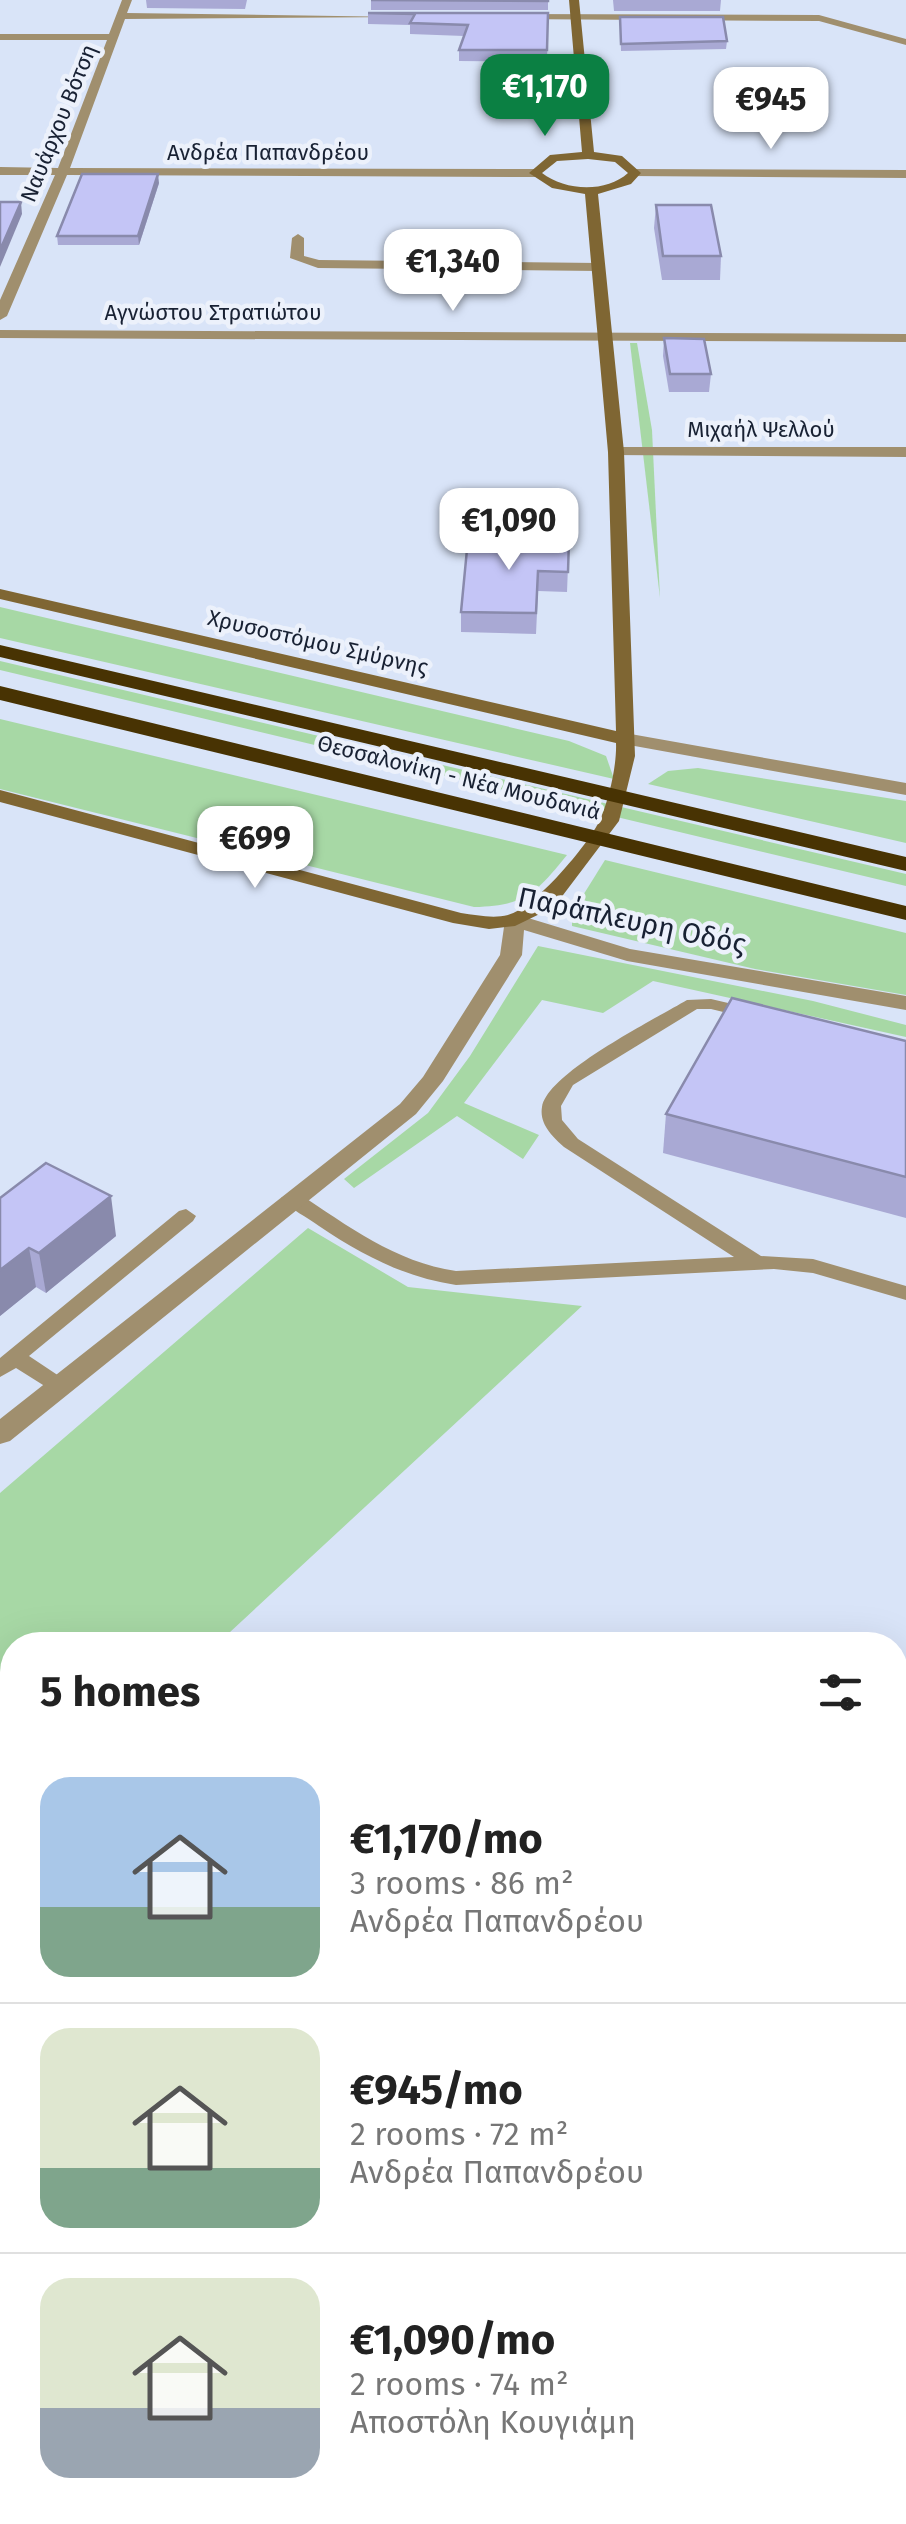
<!DOCTYPE html>
<meta charset="utf-8">
<style>
body{margin:0;font-family:"Fira Sans",sans-serif;background:#f2f2f2;color:#222;height:100vh;display:flex;flex-direction:column;font-size:38px;white-space:nowrap}
*{box-sizing:border-box;margin:0}
p{font-size:32px;color:#767676}
.icon{flex:none;width:55px;height:55px;fill:none;stroke:currentColor;stroke-width:2;stroke-linecap:round;stroke-linejoin:round}
.map{position:relative;flex:1;overflow:hidden}
.drawer{position:absolute;left:0px;top:1632px;width:908px;height:892px;display:flex;flex-direction:column;background:#fff;border-radius:40px 40px 0 0;box-shadow:0 10px 40px #0002}
.drawer>*{flex:none}
.price{position:absolute;translate:-50% -85px;padding:0 22px;border-radius:20px;background:#fff;color:#222;font-size:32px;line-height:65px;filter:drop-shadow(0 2px 5px #0008)}
.price::after{content:'';position:absolute;left:50%;top:60px;width:30px;height:22px;margin-left:-15px;background:inherit;clip-path:polygon(0 0,100% 0,50% 100%)}
.price.on{background:#0b8043;color:#fff}
ul{padding:0;list-style:none}
li{display:flex;align-items:center;gap:30px;height:250px;padding:0 40px}
li+li{border-top:2px solid #e0e0e0}
li span{display:grid;place-items:center;flex:none;width:280px;height:200px;border-radius:30px;color:#555}
li>.icon{margin-inline-start:auto}
span .icon{width:120px;height:120px;fill:#fffc;stroke-width:1}
li b{font-size:42px}
h2{display:flex;justify-content:space-between;align-items:center;height:120px;padding:0 40px;font-size:42px}
.map>svg:first-child{display:block}
.green{fill:#a7d8a5}
.lines{fill:none;stroke-linecap:round;stroke-linejoin:round}
.stream{stroke:#926c9f;stroke-width:18}
.lane{fill:#a08f6e;fill-rule:evenodd}
.street{fill:#a08f6e;fill-rule:evenodd}
.secondary{fill:#7f6633;fill-rule:evenodd}
.highway{fill:#483303;fill-rule:evenodd}
.wall{fill:#a9a9d4}
.shaded-wall{fill:#898aac}
.building{fill:#c4c5f6;stroke:#898aac;stroke-width:2.5}
.labels{text-anchor:middle;stroke-width:9;stroke-linejoin:round;paint-order:stroke}
.far-street-label{font-size:22px;fill:#182133;stroke:#ecf1fb}
.street-label{font-size:28px;fill:#182133;stroke:#ecf1fb}
</style>
<div class="map">
<svg width="906" height="2524" viewBox="0 0 906 2524">
<rect width="100%" height="100%" fill="#d9e4f8"/>
<!-- green -->
<g class="green">
<polygon points="630,343 637,343 652,430 660,598"/>
<polygon points="0,607 569,741 606,756 614,779 0,638"/>
<polygon points="0,661 906,874 906,886 0,670"/>
<path d="M0,719L567,855C536,893 525,906 474,907L0,789Z"/>
<polygon points="698,768 906,801 906,843 648,784 668,771"/>
<polygon points="605,860 906,933 906,995 755,969 572,926 572,913"/>
<polygon points="538,946 813,1001 906,1025 906,1037 653,981 603,1013 542,1000 464,1103 539,1135 523,1159 457,1116 354,1188 344,1179 428,1113 470,1056"/>
<polygon points="308,1228 408,1287 582,1306 216,1645 12,1645 12,1725 0,1718 0,1493"/>
<polygon points="906,2185 906,2524 32,2524 48,2512 895,2512 895,2189"/>
</g>
<g class="lines">
<!-- stream -->
<g class="stream">
<polyline points="895,2439 906,2437"/>
<polyline points="732,2524 753,2512"/>
</g>
<!-- lane -->
<g class="lane">
<path d="M711,999L758,1010L761,1014L752,1019L711,1009H697L573,1085L561,1106L562,1120L578,1139L761,1256L813,1259L906,1286V1300L813,1273L774,1269L456,1285C404,1277 362,1255 319,1226C307,1217 291,1210 281,1198L291,1192L298,1193C348,1226 395,1262 456,1271L734,1257L564,1147C553,1137 539,1124 542,1107C547,1073 655,1019 687,1000Z"/>
<polygon points="186,1209 196,1216 193,1221 29,1356 65,1380 69,1385 65,1390 51,1390 16,1368 0,1377 0,1358 179,1211"/>
</g>
<!-- street -->
<g class="street">
<polygon points="122,0 132,0 127,13 404,17 125,19 70,168 535,169 541,173 535,177 67,175 7,316 0,320 0,300 55,175 0,175 0,167 58,168 107,40 0,40 0,34 109,34"/>
<polygon points="514,14 819,15 906,39 906,45 819,21 510,19"/>
<polygon points="635,169 906,170 906,178 631,176"/>
<polygon points="298,234 304,238 304,256 319,260 598,263 605,267 598,271 318,268 290,258 292,238"/>
<polygon points="0,330 906,334 906,342 0,338"/>
<polygon points="616,447 906,447 906,457 611,455 611,449"/>
<polygon points="625,733 906,783 906,795 618,743 618,735"/>
<polygon points="515,914 630,949 906,996 906,1010 627,961 524,930 522,955 443,1081 416,1114 10,1441 0,1444 0,1419 400,1104 423,1077 500,955 505,920"/>
</g>
<!-- secondary -->
<path class="secondary" d="M569,0H579L594,152L622,156L641,173L631,184L598,194L624,452L635,756L619,821L554,907L515,926L489,929L453,923L0,802V790L461,913C476,915 493,919 508,915C536,907 587,846 600,820C609,799 617,765 616,743L0,599V589L616,731L608,452L585,194L552,188L529,173L550,155L582,152ZM588,159L615,162L628,173C606,193 565,191 542,173L557,161Z"/>
<!-- highway -->
<g class="highway">
<polygon points="0,645 906,857 906,871 0,657"/>
<polygon points="0,686 906,906 906,920 0,700"/>
</g>
</g>
<!-- wall -->
<g class="wall">
<polygon points="146,0 247,0 245,9 147,8"/>
<rect x="371" y="0" width="177" height="10"/>
<polygon points="613,0 721,0 720,11 614,11"/>
<polygon points="368,13 548,13 547,62 459,61 459,50 464,36 410,34 410,25 368,24"/>
<polygon points="620,17 727,41 726,49 621,51"/>
<polygon points="159,183 139,245 58,245 57,236"/>
<polygon points="656,205 721,256 720,280 662,280 654,228"/>
<polygon points="664,338 711,374 709,392 669,392 663,356"/>
<polygon points="569,540 567,592 538,591 536,634 461,632 461,612"/>
<polygon points="906,1041 906,1218 663,1153 666,1114"/>
<polygon points="0,1198 116,1236 46,1293 36,1287 0,1316"/>
</g>
<!-- shaded-wall -->
<g class="shaded-wall">
<polygon points="158,174 159,183 139,245 138,236"/>
<polygon points="21,202 22,214 0,267 0,250"/>
<polygon points="111,1196 116,1236 46,1293 39,1253"/>
<polygon points="29,1248 36,1287 0,1316 0,1270"/>
</g>
<!-- building -->
<g class="building">
<polygon points="371,0 548,0 548,1"/>
<polygon points="368,13 548,13 547,50 459,50 468,25 410,23 415,14"/>
<polygon points="620,17 723,17 727,41 621,44"/>
<polygon points="82,174 158,174 138,236 57,236"/>
<polygon points="0,202 21,202 0,250"/>
<polygon points="656,205 711,205 721,256 663,256"/>
<polygon points="664,338 704,339 711,374 670,374"/>
<polygon points="468,539 569,540 568,572 538,571 536,613 461,612"/>
<polygon points="732,998 906,1041 906,1177 666,1114"/>
<polygon points="46,1163 111,1196 39,1253 29,1248 0,1270 0,1198"/>
</g>
<g class="labels">
<!-- far-street labels -->
<g class="far-street-label">
<text transform="translate(58 123) rotate(-68)" y="8">Ναυάρχου Βότση</text>
<text x="268" y="160">Ανδρέα Παπανδρέου</text>
<text x="213" y="320">Αγνώστου Στρατιώτου</text>
<text x="761" y="437">Μιχαήλ Ψελλού</text>
<text transform="translate(318 642) rotate(13)" y="8">Χρυσοστόμου Σμύρνης</text>
<text transform="translate(459 777) rotate(14)" y="8">Θεσσαλονίκη - Νέα Μουδανιά</text>
</g>
<!-- street labels -->
<g class="street-label">
<text transform="translate(632 920) rotate(12)" y="10">Παράπλευρη Οδός</text>
</g>
</g>
</svg>
<b class="price on" style="left:545px;top:139px">€1,170</b>
<b class="price" style="left:771px;top:152px">€945</b>
<b class="price" style="left:453px;top:314px">€1,340</b>
<b class="price" style="left:509px;top:573px">€1,090</b>
<b class="price" style="left:255px;top:891px">€699</b>
<section class="drawer">
<h2>5 homes<svg class="icon" aria-label="filters" viewBox="0 0 24 24"><path d="M4 7h16M4 17h16"/><circle cx="9" cy="7" r="2"/><circle cx="15" cy="17" r="2"/></svg></h2>
<ul>
<li><span style="background:linear-gradient(#a9c7e8 65%,#7fa58c 0)"><svg class="icon" aria-label="home" viewBox="0 0 24 24"><path d="M3 11l9-7 9 7M6 9v11h12V9"/></svg></span><div><b>€1,170/mo</b><p>3 rooms · 86 m²</p><p>Ανδρέα Παπανδρέου</p></div></li>
<li><span style="background:linear-gradient(#dfe7d0 70%,#7fa58c 0)"><svg class="icon" aria-label="home" viewBox="0 0 24 24"><path d="M3 11l9-7 9 7M6 9v11h12V9"/></svg></span><div><b>€945/mo</b><p>2 rooms · 72 m²</p><p>Ανδρέα Παπανδρέου</p></div></li>
<li><span style="background:linear-gradient(#dfe7d0 65%,#9aa5b1 0)"><svg class="icon" aria-label="home" viewBox="0 0 24 24"><path d="M3 11l9-7 9 7M6 9v11h12V9"/></svg></span><div><b>€1,090/mo</b><p>2 rooms · 74 m²</p><p>Αποστόλη Κουγιάμη</p></div></li>
</ul>
</section>
</div>
